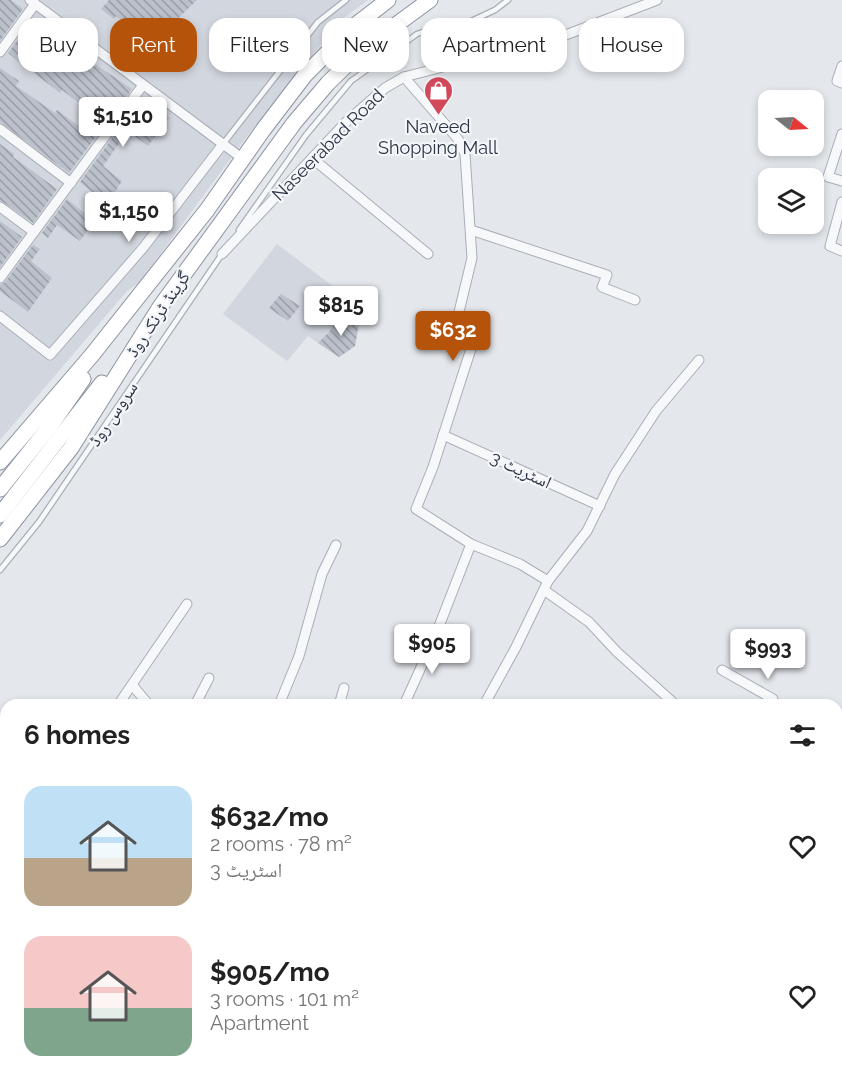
<!DOCTYPE html>
<meta charset="utf-8">
<style>
body{margin:0;font-family:Raleway,"Noto Naskh Arabic",sans-serif;background:#f2f2f2;color:#222;height:100vh;display:flex;flex-direction:column;font-size:22px;white-space:nowrap}
*{box-sizing:border-box;margin:0}
p{font-size:20px;color:#767676}
.icon{flex:none;width:33px;height:33px;fill:none;stroke:currentColor;stroke-width:2;stroke-linecap:round;stroke-linejoin:round}
.map{position:relative;flex:1;overflow:hidden}
.drawer{position:absolute;left:0px;top:699px;width:843px;height:386px;display:flex;flex-direction:column;background:#fff;border-radius:18px 18px 0 0;box-shadow:0 3px 9px #0003}
.drawer>*{flex:none}
.banner{position:absolute;left:18px;top:18px;width:807px;height:54px;display:flex;gap:12px}
.needle{width:39px;rotate:108deg}
.buttons{position:absolute;left:758px;top:90px;display:grid;gap:12px}
.buttons a{display:grid;place-items:center;width:66px;height:66px;border-radius:12px;background:#fff;box-shadow:0 3px 9px #0003;font-size:30px}
.price{position:absolute;translate:-50% -51px;padding:0 14px;border-radius:6px;background:#fff;color:#222;font-size:20px;line-height:39px;filter:drop-shadow(0 2px 3px #0008)}
.price::after{content:'';position:absolute;left:50%;top:36px;width:18px;height:14px;margin-left:-9px;background:inherit;clip-path:polygon(0 0,100% 0,50% 100%)}
.price.active{background:#b45309;color:#fff}
ul{padding:0;list-style:none}
li{display:flex;align-items:center;gap:18px;height:150px;padding:0 24px}
li span{display:grid;place-items:center;flex:none;width:168px;height:120px;border-radius:18px;color:#555}
li>.icon{margin-inline-start:auto}
span .icon{width:72px;height:72px;fill:#fffc;stroke-width:1}
li b{font-size:26px}
h2{display:flex;justify-content:space-between;align-items:center;height:72px;padding:0 24px;font-size:26px}
.pill{padding:0 21px;border-radius:18px;background:#fff;box-shadow:0 3px 9px #0003;font-size:21px;line-height:54px}
.pill.active{background:#b45309;color:#fff}
.map>svg:first-child{display:block}
.built{fill:#d2d6de}
.building{fill:url(#building-back-hatch)}
.lines{fill:none;stroke-linecap:round;stroke-linejoin:round}
.service-casing{stroke:#a9aeb7;stroke-width:7}
.minor-casing{stroke:#a9aeb7;stroke-width:11}
.trunk-casing{stroke:#8b94a3;stroke-width:17}
.service{stroke:#f7f8fa;stroke-width:4.5}
.minor{stroke:#f7f8fa;stroke-width:9}
.trunk{stroke:#fff;stroke-width:15}
.labels{text-anchor:middle;stroke-width:4.5;stroke-linejoin:round;paint-order:stroke}
.poi-label{font-size:18px;fill:#2b3445;stroke:#f4f6f9}
.street-label{font-size:18px;fill:#2b3445;stroke:#f4f6f9}
</style>
<div class="map">
<svg width="842" height="1084" viewBox="0 0 842 1084">
<defs>
<pattern id="building-back-hatch" width="6" height="6" patternUnits="userSpaceOnUse" patternTransform="scale(1.5)"><rect width="6" height="6" fill="#bbc0ca"/><path d="M-1 5l2 2M0 0l6 6M5-1l2 2" fill="none" stroke="#989da6"/></pattern>
</defs>
<rect width="100%" height="100%" fill="#e4e7ec"/>
<!-- built -->
<g class="built">
<polygon points="0,0 368,0 341,20 248,135 139,283 127,291 0,440"/>
<polygon points="277,244 363,309 355,346 339,357 308,336 287,361 223,314"/>
</g>
<!-- building -->
<g class="building">
<polygon points="0,0 11,0 23,9 0,41"/>
<polygon points="109,0 197,0 167,29 169,31 161,41 167,45 165,50 160,51 116,16 114,19 101,9"/>
<polygon points="33,19 54,34 53,36 132,89 106,124 62,90 60,93 29,69 28,70 8,53"/>
<polygon points="0,68 19,81 16,86 55,113 57,110 95,138 69,173 0,122"/>
<polygon points="141,99 169,118 148,146 128,131 103,166 122,181 107,204 80,182"/>
<polygon points="0,144 14,154 13,157 57,189 33,223 0,200"/>
<polygon points="67,199 94,221 80,241 57,225 48,238 42,233"/>
<polygon points="0,221 22,237 0,267"/>
<polygon points="33,245 40,249 31,261 52,278 28,312 0,291 0,285 5,282"/>
<polygon points="281,294 300,306 288,321 269,308"/>
<polygon points="339,314 358,327 355,346 339,357 318,343 330,331"/>
</g>
<g class="lines">
<defs>
<g id="service">
<polyline points="223,144 318,22 346,0"/>
<polyline points="239,230 306,135 351,81 417,34 431,29 467,23 495,10 508,0"/>
<polyline points="0,570 39,522 222,254"/>
</g>
<g id="minor">
<polyline points="30,0 243,159"/>
<polyline points="431,29 445,65"/>
<polyline points="0,52 35,4"/>
<polyline points="842,66 837,81 842,83"/>
<polyline points="0,129 71,183"/>
<polyline points="842,134 828,177 842,181"/>
<polyline points="312,158 428,254"/>
<polyline points="842,202 830,246 842,251"/>
<polyline points="0,207 34,232"/>
<polyline points="471,230 607,275 602,287 635,300"/>
<polyline points="222,254 345,123 385,88 404,77 563,36 657,0"/>
<polyline points="0,278 143,85"/>
<polyline points="0,316 50,355 143,248 223,144"/>
<polyline points="443,435 600,506"/>
<polyline points="471,544 520,564 548,581"/>
<polyline points="544,590 589,622 617,652 676,705"/>
<polyline points="722,670 773,699 768,705"/>
<polyline points="133,686 149,705"/>
<polyline points="118,705 187,604"/>
<polyline points="195,705 209,678"/>
<polyline points="279,705 299,656 322,574 336,545"/>
<polyline points="339,705 344,688"/>
<polyline points="404,705 436,634 471,544 416,509 433,467 477,330 461,323 458,316 472,258 465,154 458,139 404,77"/>
<polyline points="484,705 516,647 548,581 587,531 615,474 656,411 699,360"/>
<polyline points="0,727 6,728"/>
<polyline points="837,777 842,782"/>
<polyline points="837,867 842,871"/>
<polyline points="0,938 6,930"/>
<polyline points="0,1067 6,1055"/>
<polyline points="315,1078 328,1084"/>
<polyline points="704,1078 715,1084"/>
<polyline points="79,1084 82,1078"/>
<polyline points="109,1084 111,1078"/>
<polyline points="134,1084 137,1078"/>
<polyline points="193,1084 195,1078"/>
<polyline points="249,1084 251,1078"/>
<polyline points="349,1084 352,1078"/>
<polyline points="406,1084 408,1078"/>
<polyline points="579,1084 581,1078"/>
<polyline points="839,1084 842,1077"/>
</g>
<g id="trunk">
<polyline points="0,462 92,355 207,210 263,130 305,75 353,27 388,0"/>
<polyline points="0,489 51,425 83,379"/>
<polyline points="0,515 102,383"/>
<polyline points="0,539 71,448 160,307 294,123 328,83 363,49 430,0"/>
</g>
</defs>
<!-- service casing -->
<use href="#service" class="service-casing"/>
<!-- minor casing -->
<use href="#minor" class="minor-casing"/>
<!-- trunk casing -->
<use href="#trunk" class="trunk-casing"/>
<!-- service -->
<use href="#service" class="service"/>
<!-- minor -->
<use href="#minor" class="minor"/>
<!-- trunk -->
<use href="#trunk" class="trunk"/>
</g>
<!-- icons -->
<defs>
<symbol id="shop-pin" viewBox="-11 -11 22 30"><path d="M0 17L-7.5 6A9.5 9.5 0 1 1 7.5 6Z" fill="#d1495b" stroke="#f4f6f9"/><path d="M-5-2.5h2.3a2.7 3.5 0 0 1 5.4 0H5L5.5 6h-11ZM-1.5-2.5h3a1.5 2.3 0 0 0-3 0Z" fill="#fff"/></symbol>
</defs>
<g fill-rule="evenodd">
<use href="#shop-pin" x="422" y="74" width="33" height="45"/>
</g>
<g class="labels">
<!-- poi labels -->
<g class="poi-label">
<text x="438" y="133">Naveed<tspan x="438" dy="21">Shopping Mall</tspan></text>
</g>
<!-- street labels -->
<g class="street-label">
<text transform="translate(328 145) rotate(-45)" y="6">Naseerabad Road</text>
<text transform="translate(158 314) rotate(-56)" y="6">گرینڈ ٹرنک روڈ</text>
<text transform="translate(113 414) rotate(-56)" y="6">سروس روڈ</text>
<text transform="translate(521 470) rotate(25)" y="6">اسٹریٹ 3</text>
</g>
</g>
</svg>
<div class="buttons">
<a><svg class="needle" viewBox="-14 -14 28 28"><path d="M0-13l5 13h-10z" fill="#e53935"/><path d="M0 13l5-13h-10z" fill="#767676"/></svg></a>
<a><svg class="icon" aria-label="layers" viewBox="0 0 24 24"><path d="M12 4l9 5-9 5-9-5zM3 14l9 5 9-5"/></svg></a>
</div>
<b class="price" style="left:123px;top:148px">$1,510</b>
<b class="price" style="left:129px;top:243px">$1,150</b>
<b class="price" style="left:341px;top:337px">$815</b>
<b class="price active" style="left:453px;top:362px">$632</b>
<b class="price" style="left:432px;top:675px">$905</b>
<b class="price" style="left:768px;top:680px">$993</b>
<div class="banner">
<a class="pill">Buy</a>
<a class="pill active">Rent</a>
<a class="pill">Filters</a>
<a class="pill">New</a>
<a class="pill">Apartment</a>
<a class="pill">House</a>
</div>
<section class="drawer">
<h2>6 homes<svg class="icon" aria-label="filters" viewBox="0 0 24 24"><path d="M4 7h16M4 17h16"/><circle cx="9" cy="7" r="2"/><circle cx="15" cy="17" r="2"/></svg></h2>
<ul>
<li><span style="background:linear-gradient(#bfe0f5 60%,#b9a48a 0)"><svg class="icon" aria-label="home" viewBox="0 0 24 24"><path d="M3 11l9-7 9 7M6 9v11h12V9"/></svg></span><div><b>$632/mo</b><p>2 rooms · 78 m²</p><p>اسٹریٹ 3</p></div><svg class="icon" aria-label="heart" viewBox="0 0 24 24"><path d="M12 20l-8-8c-3-5 5-10 8-4 3-6 11-1 8 4z"/></svg></li>
<li><span style="background:linear-gradient(#f6c9c9 60%,#7fa58c 0)"><svg class="icon" aria-label="home" viewBox="0 0 24 24"><path d="M3 11l9-7 9 7M6 9v11h12V9"/></svg></span><div><b>$905/mo</b><p>3 rooms · 101 m²</p><p>Apartment</p></div><svg class="icon" aria-label="heart" viewBox="0 0 24 24"><path d="M12 20l-8-8c-3-5 5-10 8-4 3-6 11-1 8 4z"/></svg></li>
</ul>
</section>
</div>
